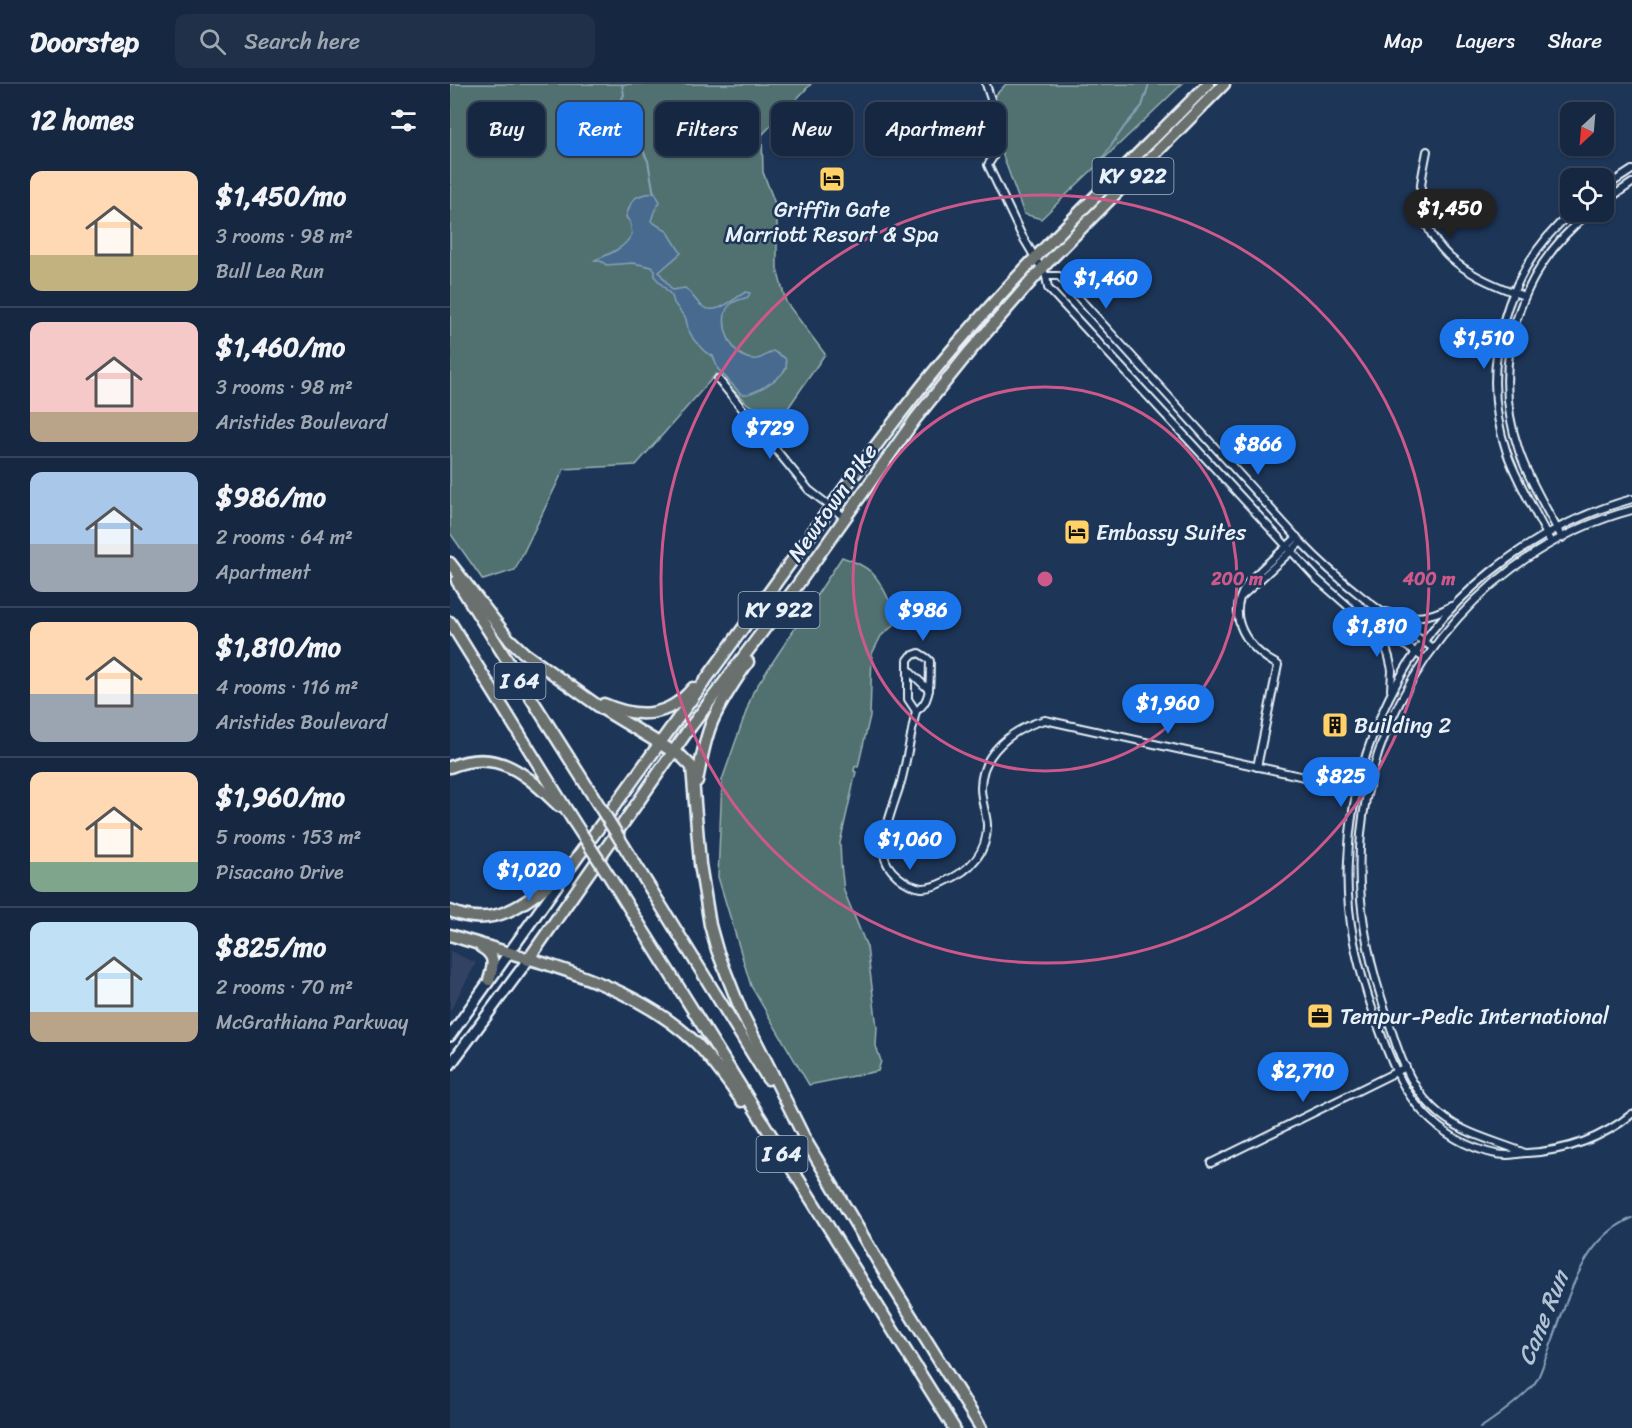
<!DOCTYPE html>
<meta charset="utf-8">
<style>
body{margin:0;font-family:Sriracha,sans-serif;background:#1f3048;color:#f1f3f6;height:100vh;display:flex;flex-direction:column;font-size:22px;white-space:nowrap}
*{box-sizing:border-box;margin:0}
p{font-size:20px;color:#9ea6b1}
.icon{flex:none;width:33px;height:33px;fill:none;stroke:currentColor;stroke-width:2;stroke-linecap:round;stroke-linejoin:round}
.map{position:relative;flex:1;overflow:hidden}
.sheet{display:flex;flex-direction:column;background:#162841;width:450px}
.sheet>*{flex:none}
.hud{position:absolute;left:18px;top:18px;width:570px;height:54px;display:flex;gap:12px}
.needle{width:39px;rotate:206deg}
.fabs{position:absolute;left:1110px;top:18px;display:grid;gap:12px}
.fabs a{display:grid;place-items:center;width:54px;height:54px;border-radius:12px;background:#162841;box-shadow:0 2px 4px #0004,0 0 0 2px #35445a;font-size:30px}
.price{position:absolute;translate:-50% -51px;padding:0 14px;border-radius:21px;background:#1a73e8;color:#fff;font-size:20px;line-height:39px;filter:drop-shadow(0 2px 3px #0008)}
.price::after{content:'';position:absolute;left:50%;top:36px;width:18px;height:14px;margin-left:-9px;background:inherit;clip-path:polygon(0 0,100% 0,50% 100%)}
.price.current{background:#222;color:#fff}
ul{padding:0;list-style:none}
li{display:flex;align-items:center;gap:18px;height:150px;padding:0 30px}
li+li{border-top:2px solid #35445a}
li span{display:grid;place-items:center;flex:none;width:168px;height:120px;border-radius:12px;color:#555}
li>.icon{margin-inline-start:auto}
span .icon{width:72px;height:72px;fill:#fffc;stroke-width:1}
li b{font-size:26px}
h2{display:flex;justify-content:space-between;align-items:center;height:72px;padding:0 30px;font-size:26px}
.pill{padding:0 21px;border-radius:12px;background:#162841;box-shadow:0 2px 4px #0004,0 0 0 2px #35445a;font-size:21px;line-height:54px}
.pill.current{background:#1a73e8;color:#fff}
header{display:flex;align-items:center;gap:36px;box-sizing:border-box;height:84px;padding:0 30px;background:#162841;border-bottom:2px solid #35445a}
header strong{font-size:28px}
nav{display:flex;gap:33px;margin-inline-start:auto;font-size:21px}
.search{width:420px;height:54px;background:#1f3048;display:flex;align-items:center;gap:15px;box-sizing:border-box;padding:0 21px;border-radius:12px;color:#9ea6b1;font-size:22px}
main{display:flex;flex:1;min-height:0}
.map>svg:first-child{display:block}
.built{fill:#334364}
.green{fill:#517170;stroke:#9cb1b4;stroke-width:1.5}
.water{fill:#476b8e;stroke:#87a1b8;stroke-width:1.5}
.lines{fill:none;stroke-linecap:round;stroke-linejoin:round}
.stream{stroke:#87a1b8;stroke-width:2}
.street-casing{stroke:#e8f1f8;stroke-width:10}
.secondary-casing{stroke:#e8f1f8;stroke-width:14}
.highway-casing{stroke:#e8f1f8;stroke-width:15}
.street{stroke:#1d3557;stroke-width:6}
.secondary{stroke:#1d3557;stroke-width:9}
.highway{stroke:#6b706d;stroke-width:10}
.highway-bridge-casing{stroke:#e8f1f8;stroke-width:15;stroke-linecap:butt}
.highway-bridge{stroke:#6b706d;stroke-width:10}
.ring{fill:none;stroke:#cd598a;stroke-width:3}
.labels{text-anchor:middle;stroke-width:5;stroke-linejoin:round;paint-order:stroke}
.shield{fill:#1d3557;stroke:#abb9c8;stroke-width:1.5}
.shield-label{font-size:21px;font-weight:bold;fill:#e8f1f8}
.poi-label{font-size:22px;fill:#e8f1f8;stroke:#1d3557;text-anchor:start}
.street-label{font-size:22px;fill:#e8f1f8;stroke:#1d3557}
.water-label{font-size:24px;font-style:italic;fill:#b0c2d3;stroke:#1d3557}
.centre{fill:#cd598a;stroke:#1d3557;stroke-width:3}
.ring-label{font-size:18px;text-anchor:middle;font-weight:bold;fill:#cd598a;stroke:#1d3557;stroke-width:5;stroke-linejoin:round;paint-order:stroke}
</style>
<header>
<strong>Doorstep</strong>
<div class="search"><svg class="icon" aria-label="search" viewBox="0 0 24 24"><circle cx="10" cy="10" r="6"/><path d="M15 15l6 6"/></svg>Search here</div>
<nav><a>Map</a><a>Layers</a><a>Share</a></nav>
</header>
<main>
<section class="sheet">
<h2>12 homes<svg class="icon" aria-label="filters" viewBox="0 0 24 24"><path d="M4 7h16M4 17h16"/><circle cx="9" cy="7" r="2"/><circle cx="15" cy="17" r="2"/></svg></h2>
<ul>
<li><span style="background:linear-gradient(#ffd9b3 70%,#c2b280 0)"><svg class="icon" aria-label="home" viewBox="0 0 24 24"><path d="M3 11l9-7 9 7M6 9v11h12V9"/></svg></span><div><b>$1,450/mo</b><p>3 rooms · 98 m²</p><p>Bull Lea Run</p></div></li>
<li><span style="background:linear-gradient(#f6c9c9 75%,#b9a48a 0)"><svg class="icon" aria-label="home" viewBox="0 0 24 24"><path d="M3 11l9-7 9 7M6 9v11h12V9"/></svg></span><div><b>$1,460/mo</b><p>3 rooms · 98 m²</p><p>Aristides Boulevard</p></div></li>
<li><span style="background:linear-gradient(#a9c7e8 60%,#9aa5b1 0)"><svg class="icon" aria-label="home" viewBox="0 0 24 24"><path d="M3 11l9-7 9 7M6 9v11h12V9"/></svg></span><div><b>$986/mo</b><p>2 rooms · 64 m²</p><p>Apartment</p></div></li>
<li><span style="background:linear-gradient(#ffd9b3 60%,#9aa5b1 0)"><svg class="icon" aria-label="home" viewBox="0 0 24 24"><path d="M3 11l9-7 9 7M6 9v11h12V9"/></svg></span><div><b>$1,810/mo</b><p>4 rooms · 116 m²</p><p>Aristides Boulevard</p></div></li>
<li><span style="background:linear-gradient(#ffd9b3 75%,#7fa58c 0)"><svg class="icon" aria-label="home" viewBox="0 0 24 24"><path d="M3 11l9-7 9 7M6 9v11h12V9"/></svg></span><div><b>$1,960/mo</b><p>5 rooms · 153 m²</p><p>Pisacano Drive</p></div></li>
<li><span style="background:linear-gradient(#bfe0f5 75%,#b9a48a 0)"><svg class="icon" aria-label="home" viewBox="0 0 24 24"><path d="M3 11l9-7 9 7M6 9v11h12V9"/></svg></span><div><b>$825/mo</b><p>2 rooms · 70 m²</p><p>McGrathiana Parkway</p></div></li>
</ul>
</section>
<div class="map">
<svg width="1182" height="1344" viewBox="0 0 1182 1344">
<rect width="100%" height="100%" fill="#1d3557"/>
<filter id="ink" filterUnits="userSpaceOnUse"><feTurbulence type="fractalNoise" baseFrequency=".0167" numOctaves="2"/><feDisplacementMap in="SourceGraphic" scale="12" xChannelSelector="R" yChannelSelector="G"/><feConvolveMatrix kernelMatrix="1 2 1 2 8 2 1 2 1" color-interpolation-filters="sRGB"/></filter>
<g filter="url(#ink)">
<!-- built -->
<polygon class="built" points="0,867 26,879 0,927"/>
<!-- green -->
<g class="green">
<polygon points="0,0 361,0 312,51 313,88 327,125 327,185 336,218 375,270 332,333 299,321 266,290 186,381 114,385 65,486 33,496 0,449"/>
<polygon points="556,0 732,0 591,135 574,130 535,22"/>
<path d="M392,473C421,483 427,490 440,518C444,525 446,533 444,541L431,552L422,570L420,632L408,683L405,682L404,687L406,688L390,759L391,780L394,807L417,863L427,943L426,962L431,977L428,987L359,1001L301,902L268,793L272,696L303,608Z"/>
</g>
<!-- water -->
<path class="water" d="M203,105L210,118L204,128L201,137L218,148L231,169L209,188L222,206L235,204C242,209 245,217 252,222C265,233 284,214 296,208L300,209L298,213C293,215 285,216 281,220C265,232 280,278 307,275C313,274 318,269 323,267L335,274C336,278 337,280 336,284C332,294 301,313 291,310L268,285L263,272L255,268L244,256L238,245L236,235L224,219L222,212L205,193V187L202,183L183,179L156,181L153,178L145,176C160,170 175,164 182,150L180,138L176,133C181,115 184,111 203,109Z"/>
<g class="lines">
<!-- stream -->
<g class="stream">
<polyline points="172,0 174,11 170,18 198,77 203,105"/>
<polyline points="645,85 674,43 692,22 699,0"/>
<path d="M1030,1344C1043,1336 1075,1312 1084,1300C1090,1293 1093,1280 1097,1271C1117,1222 1128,1157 1182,1134"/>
</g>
<defs>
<g id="street">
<path d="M536,0C545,30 559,53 538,81L571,150L596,192L598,204L867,495L924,545L935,561L939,573L942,586L941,606"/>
<path d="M977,67C974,84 969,101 971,118C978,173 1027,196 1074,212"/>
<polyline points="1154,104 1182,86"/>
<polyline points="1154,118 1182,99"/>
<path d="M596,192H609L851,458C890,499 936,532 983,564"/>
<polyline points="268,295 359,406 394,433"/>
<path d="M1182,415C1078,444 987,517 939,614C914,665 900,721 898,777C895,832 907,882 925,933C944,987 960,1032 1014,1059C1027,1065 1042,1071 1057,1071C1064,1071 1070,1069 1077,1069C1116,1067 1151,1055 1182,1030"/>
<path d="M1112,454C1097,425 1079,397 1069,367C1039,279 1068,186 1140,128"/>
<path d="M1101,459C1087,430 1068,400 1057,369C1028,284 1054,187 1122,128"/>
<polyline points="792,512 851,458"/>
<path d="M936,528C958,536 981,534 1001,522"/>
<polyline points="922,538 975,575"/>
<path d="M469,569L477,574L480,577C479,595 483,617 466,627L458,615V576L461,572Z"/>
<polyline points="458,586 479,606"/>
<path d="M466,627C461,650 457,675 451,698C445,718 432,748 434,769C435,786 456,802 472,804C479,804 488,801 494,798C519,787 538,770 537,740C536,728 531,716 531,704C531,669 563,644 595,636L918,707"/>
<path d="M807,683L828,581C798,565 775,534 796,502C805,488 834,466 847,453"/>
<path d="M1075,1069C1041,1055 1009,1050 982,1023C953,995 943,950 931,913C911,850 903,781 916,715C943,580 1047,462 1182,426"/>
<polyline points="761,1079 956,983"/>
</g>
<g id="secondary">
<polyline points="0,952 116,789"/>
<polyline points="0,981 78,876"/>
</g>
<g id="highway">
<polyline points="0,479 58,554 74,569 151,624 232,673 242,683 250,780 260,841 267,866 291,927 356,1057"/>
<polyline points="7,497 140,707"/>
<polyline points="0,538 124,738"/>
<path d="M154,620C188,635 218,634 243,604"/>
<path d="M0,683C48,663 77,691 109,722"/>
<path d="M247,697C251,678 254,657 262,638C271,617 285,597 298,578"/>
<polyline points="179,770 318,995"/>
<polyline points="161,795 504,1344"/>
<path d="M0,827C51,849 85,810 121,782L409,384C443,339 477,294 514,252C590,164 676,83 758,0"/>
<path d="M0,851C84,878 180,896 246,959C263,976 277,997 292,1017"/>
<path d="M31,863C46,871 44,881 39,896"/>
<polyline points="78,876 239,645 346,503 466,334 520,267 597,179 774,0"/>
<polyline points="353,1052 445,1206 531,1344"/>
</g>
</defs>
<!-- street casing -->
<use href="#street" class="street-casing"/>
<!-- secondary casing -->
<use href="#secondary" class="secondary-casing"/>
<!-- highway casing -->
<use href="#highway" class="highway-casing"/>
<!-- street -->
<use href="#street" class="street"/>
<!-- secondary -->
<use href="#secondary" class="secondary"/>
<!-- highway -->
<use href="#highway" class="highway"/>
<defs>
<g id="highway-bridge">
<polyline points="140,707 179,770"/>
<polyline points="124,738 161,795"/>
</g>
</defs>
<!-- highway-bridge casing -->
<use href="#highway-bridge" class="highway-bridge-casing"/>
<!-- highway-bridge -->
<use href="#highway-bridge" class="highway-bridge"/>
</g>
</g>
<!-- distance rings -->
<g class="ring">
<circle cx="595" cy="495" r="192"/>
<circle cx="595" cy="495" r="384"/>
</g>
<!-- icons -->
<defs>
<symbol id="hotel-square" viewBox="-11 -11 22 22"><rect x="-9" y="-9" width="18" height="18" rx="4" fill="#ffd166" stroke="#1d3557"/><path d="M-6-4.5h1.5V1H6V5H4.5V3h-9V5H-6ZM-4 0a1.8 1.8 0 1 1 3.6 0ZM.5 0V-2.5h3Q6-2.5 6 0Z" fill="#111"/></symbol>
<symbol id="building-square" viewBox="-11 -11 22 22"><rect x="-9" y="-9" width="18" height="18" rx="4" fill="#ffd166" stroke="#1d3557"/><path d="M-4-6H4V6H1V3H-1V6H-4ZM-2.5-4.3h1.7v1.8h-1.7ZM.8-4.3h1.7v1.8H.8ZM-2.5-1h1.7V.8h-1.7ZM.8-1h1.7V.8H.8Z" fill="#111"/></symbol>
<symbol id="office-square" viewBox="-11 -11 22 22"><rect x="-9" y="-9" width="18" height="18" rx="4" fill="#ffd166" stroke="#1d3557"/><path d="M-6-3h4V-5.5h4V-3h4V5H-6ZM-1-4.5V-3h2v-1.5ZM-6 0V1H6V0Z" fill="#111"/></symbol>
</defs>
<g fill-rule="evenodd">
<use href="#hotel-square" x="367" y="80" width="30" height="30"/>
<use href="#hotel-square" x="612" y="433" width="30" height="30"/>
<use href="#building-square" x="870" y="626" width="30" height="30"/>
<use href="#office-square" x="855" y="917" width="30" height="30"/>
</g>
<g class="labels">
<!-- shield labels -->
<g class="shield">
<rect x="642.5" y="74" width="81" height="36" rx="4.5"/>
<rect x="288.5" y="508" width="81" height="36" rx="4.5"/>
<rect x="44.5" y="579" width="51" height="36" rx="4.5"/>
<rect x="306.5" y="1052" width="51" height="36" rx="4.5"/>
</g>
<g class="shield-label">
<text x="683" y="99">KY 922</text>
<text x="329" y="533">KY 922</text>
<text x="70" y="604">I 64</text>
<text x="332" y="1077">I 64</text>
</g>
<!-- poi labels -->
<g class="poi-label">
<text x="382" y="133" text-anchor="middle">Griffin Gate<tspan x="382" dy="25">Marriott Resort &amp; Spa</tspan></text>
<text x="646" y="456">Embassy Suites</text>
<text x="904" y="649">Building 2</text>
<text x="890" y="940">Tempur-Pedic International</text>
</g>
<!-- street labels -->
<g class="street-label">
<text transform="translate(382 418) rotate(-55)" y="8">Newtown Pike</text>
</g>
<!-- water labels -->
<g class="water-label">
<text transform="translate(1093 1234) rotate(-68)" y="8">Cane Run</text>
</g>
</g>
<circle cx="595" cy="495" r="9" class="centre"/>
<g class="ring-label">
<text x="787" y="501">200 m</text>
<text x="979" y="501">400 m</text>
</g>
</svg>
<div class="fabs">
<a><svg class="needle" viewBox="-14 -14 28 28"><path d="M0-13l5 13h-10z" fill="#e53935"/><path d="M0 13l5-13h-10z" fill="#9ea6b1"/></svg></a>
<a><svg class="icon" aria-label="locate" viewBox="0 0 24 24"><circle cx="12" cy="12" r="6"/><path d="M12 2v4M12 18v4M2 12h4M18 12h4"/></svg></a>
</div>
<b class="price current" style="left:1000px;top:156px">$1,450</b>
<b class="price" style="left:656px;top:226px">$1,460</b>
<b class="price" style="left:1034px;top:286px">$1,510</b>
<b class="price" style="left:320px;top:376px">$729</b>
<b class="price" style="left:808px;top:392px">$866</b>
<b class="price" style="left:473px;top:558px">$986</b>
<b class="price" style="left:927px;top:574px">$1,810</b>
<b class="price" style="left:718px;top:651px">$1,960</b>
<b class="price" style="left:891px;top:724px">$825</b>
<b class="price" style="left:460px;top:787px">$1,060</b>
<b class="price" style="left:79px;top:818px">$1,020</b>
<b class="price" style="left:853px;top:1019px">$2,710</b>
<div class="hud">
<a class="pill">Buy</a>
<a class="pill current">Rent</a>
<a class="pill">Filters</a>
<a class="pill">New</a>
<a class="pill">Apartment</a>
</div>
</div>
</main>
